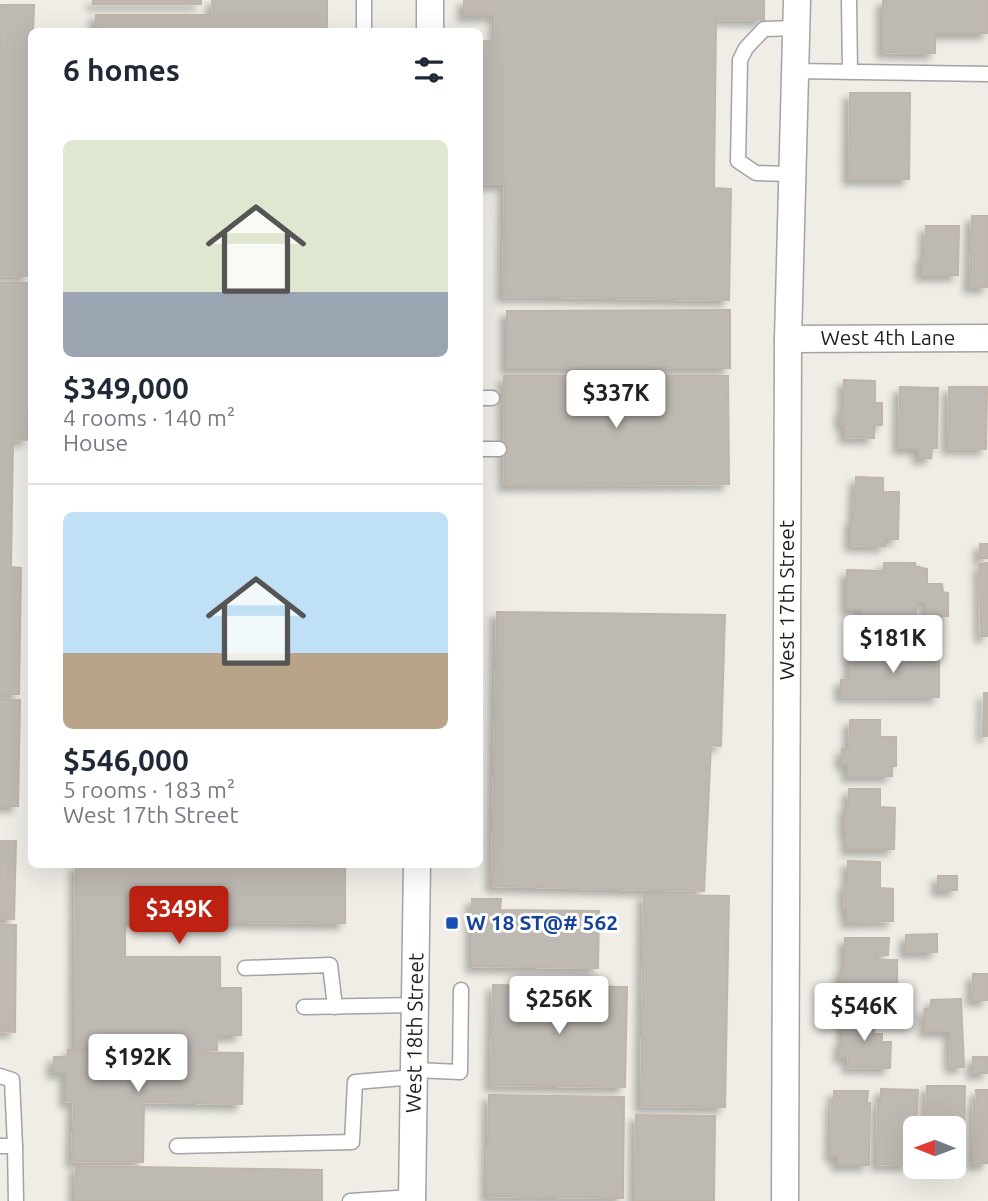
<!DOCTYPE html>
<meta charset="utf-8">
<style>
body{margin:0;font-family:Ubuntu,sans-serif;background:#f6f6f7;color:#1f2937;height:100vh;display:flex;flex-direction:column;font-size:26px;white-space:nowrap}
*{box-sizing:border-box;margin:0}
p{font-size:23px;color:#747a83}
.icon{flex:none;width:38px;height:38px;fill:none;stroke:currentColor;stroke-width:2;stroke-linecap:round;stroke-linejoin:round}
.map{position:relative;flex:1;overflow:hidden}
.side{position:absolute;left:28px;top:28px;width:455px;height:840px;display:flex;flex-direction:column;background:#fff;border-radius:10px;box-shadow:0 7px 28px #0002}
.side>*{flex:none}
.needle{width:46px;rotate:271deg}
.buttons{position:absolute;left:903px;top:1116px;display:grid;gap:14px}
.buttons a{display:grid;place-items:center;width:63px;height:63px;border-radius:10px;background:#fff;box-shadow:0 7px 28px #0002;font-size:35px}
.price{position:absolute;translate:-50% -60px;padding:0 16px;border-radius:7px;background:#fff;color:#222;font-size:23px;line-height:46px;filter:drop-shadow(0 2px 4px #0008)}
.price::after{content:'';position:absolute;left:50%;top:42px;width:21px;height:16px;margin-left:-10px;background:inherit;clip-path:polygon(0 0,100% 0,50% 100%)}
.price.active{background:#bc2111;color:#fff}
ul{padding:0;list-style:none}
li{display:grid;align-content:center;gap:14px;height:371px;padding:0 35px}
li+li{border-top:2px solid #e0e1e3}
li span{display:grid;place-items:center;height:217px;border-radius:10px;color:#555}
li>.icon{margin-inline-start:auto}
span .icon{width:126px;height:126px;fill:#fffc;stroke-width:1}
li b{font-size:30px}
h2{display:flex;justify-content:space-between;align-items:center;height:84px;padding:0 35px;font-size:30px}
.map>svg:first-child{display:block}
.building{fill:#bfb9b3;stroke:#bfb5a9;stroke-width:2;filter:url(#shadow)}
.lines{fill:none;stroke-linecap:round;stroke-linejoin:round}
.lane-casing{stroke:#a3a3a3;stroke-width:17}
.street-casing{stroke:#a3a3a3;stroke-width:29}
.lane{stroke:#fff;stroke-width:14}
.street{stroke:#fff;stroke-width:26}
.transit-dot{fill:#1a4fb4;stroke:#fff;stroke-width:2.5}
.labels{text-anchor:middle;stroke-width:6;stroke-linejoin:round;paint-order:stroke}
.street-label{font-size:21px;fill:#1f1f1f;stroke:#fff}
.transit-label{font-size:21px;font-weight:bold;fill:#164399;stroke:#fff;text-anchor:start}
</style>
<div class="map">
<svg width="988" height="1201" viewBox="0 0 988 1201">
<defs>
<filter id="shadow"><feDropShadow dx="-6" dy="6" stdDeviation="3.5" flood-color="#0004"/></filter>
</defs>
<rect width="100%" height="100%" fill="#efede6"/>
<!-- building -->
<g class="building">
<rect x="93" y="0" width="108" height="4"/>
<polygon points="212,0 327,0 327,32 96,32 96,15 213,15"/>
<polygon points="464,0 764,0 764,20 716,19 714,188 731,189 729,300 503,296 505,184 480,183 481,158 480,158 480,41 495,41 496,15 464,15"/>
<polygon points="883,0 988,0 988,33 935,33 935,53 883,52"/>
<polygon points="0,5 34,5 33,32 32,32 29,276 0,275"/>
<polygon points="850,93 910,93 909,179 849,179"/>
<polygon points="972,216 988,216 988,287 970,287"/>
<polygon points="926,226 959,226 958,275 922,275 922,256 925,256"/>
<polygon points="0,283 31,283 28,440 13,439 11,567 21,568 19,694 0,694"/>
<polygon points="730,310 730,368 507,368 507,311"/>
<polygon points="504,376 728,376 729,484 505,485"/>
<polygon points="844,380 875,381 875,403 882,403 882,425 874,425 874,438 845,437 845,424 841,424 841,409 844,409"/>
<polygon points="900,387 938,388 937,448 932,448 931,458 919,458 919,448 899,448"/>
<polygon points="949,387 987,387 986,449 948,448"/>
<polygon points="856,477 883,478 883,492 899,492 898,539 885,539 885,546 851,545 851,520 854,520"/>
<rect x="980" y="544" width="8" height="14"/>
<polygon points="884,563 915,563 915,566 927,569 927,584 942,584 943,592 948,593 948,616 926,616 926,602 916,602 916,639 862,638 862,609 847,609 847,570 884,571"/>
<polygon points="988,563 988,636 981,636 980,564"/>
<polygon points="497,612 725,615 721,746 711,745 704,891 492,886"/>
<polygon points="850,653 939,654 939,697 841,696 841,680 850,680"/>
<polygon points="984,693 988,693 988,736 983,736"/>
<polygon points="0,700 20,700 18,806 0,806"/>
<polygon points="850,720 880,720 880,737 896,737 896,766 892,766 892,776 848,776 848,764 842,764 842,749 849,749"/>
<polygon points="849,789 880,789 880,807 895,808 894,849 847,849 848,833 845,833 845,808 848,809"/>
<polygon points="0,841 16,841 14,919 0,919"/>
<polygon points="848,861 880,862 880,888 893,889 893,921 847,922 847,908 845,908 844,896 845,884 848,884"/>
<polygon points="76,864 345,864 345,923 125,921 125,957 220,957 220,988 241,988 241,1035 217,1035 217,1050 75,1049"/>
<rect x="938" y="876" width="19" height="14"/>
<polygon points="644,895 729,896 725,1107 641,1106"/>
<polygon points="472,899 501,899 500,910 599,911 598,968 472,966"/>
<polygon points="0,925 16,925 15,1032 0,1031"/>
<polygon points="937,934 937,952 906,952 906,935"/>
<polygon points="845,938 889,938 888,955 875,955 875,960 897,960 897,983 841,982 841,969 845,969"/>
<polygon points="973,974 988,974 988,1000 972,1000"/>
<polygon points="493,985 627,987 625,1087 491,1085"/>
<polygon points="961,999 964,1067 951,1067 950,1031 925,1031 925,1009 931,1009 931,1000"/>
<polygon points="844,1013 875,1013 874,1034 882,1034 882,1042 891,1042 890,1068 848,1067 849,1057 840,1057 840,1043 843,1044"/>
<polygon points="68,1050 243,1053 242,1104 144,1102 143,1162 72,1161 74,1102 66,1101 66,1072 53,1072 54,1057 68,1057"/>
<rect x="973" y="1057" width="15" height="16"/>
<polygon points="927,1086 965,1086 964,1155 956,1155 956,1164 954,1164 954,1129 926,1129"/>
<polygon points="881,1089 918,1090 915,1156 909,1156 909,1165 877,1164 878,1102 881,1102"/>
<polygon points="976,1090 988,1090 988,1163 973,1164 974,1101 977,1101"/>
<polygon points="834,1091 868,1091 867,1103 870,1103 869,1165 838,1165 838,1156 831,1156 832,1103 834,1103"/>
<polygon points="489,1095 624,1097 623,1198 487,1196"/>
<polygon points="636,1115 715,1116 714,1201 635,1201"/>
<polygon points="76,1166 322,1170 322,1201 75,1201"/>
</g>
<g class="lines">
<defs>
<g id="lane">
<polyline points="849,0 850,72"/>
<polyline points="364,32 364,0"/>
<polyline points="796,71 988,74"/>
<polyline points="793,174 756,173 738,161 740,60 746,48 764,29 797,28"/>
<polyline points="480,398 492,398"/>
<polyline points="480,449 499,449"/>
<polyline points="245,968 330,965 335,1007"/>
<polyline points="304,1007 416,1005"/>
<polyline points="415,1070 460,1072 461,990"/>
<polyline points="0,1076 12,1080 15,1146 0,1146"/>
<polyline points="15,1146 16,1201"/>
<polyline points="177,1146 352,1142 355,1082 415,1077"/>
<polyline points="350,1201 412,1197"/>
</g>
<g id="street">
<polyline points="430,32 430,0"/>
<polyline points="788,339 988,338"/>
<polyline points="412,1201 417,864"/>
<polyline points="785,1201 788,339 797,0"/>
</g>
</defs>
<!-- lane casing -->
<use href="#lane" class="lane-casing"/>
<!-- street casing -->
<use href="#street" class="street-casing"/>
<!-- lane -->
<use href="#lane" class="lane"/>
<!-- street -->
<use href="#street" class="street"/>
</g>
<!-- markers -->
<rect class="transit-dot" x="445" y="916" width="14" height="14" rx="3.5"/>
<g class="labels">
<!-- street labels -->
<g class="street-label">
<text x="888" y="345">West 4th Lane</text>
<text transform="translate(787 600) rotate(-90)" y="7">West 17th Street</text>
<text transform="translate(415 1033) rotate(-89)" y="7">West 18th Street</text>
</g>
<!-- transit labels -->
<g class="transit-label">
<text x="466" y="930">W 18 ST@# 562</text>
</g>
</g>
</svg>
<div class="buttons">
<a><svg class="needle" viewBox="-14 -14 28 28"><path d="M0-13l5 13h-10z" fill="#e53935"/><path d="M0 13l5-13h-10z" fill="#747a83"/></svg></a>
</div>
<b class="price" style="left:616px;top:430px">$337K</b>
<b class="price" style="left:893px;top:675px">$181K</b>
<b class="price active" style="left:179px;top:946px">$349K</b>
<b class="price" style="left:559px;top:1036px">$256K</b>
<b class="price" style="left:864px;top:1043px">$546K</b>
<b class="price" style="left:138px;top:1094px">$192K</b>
<section class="side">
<h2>6 homes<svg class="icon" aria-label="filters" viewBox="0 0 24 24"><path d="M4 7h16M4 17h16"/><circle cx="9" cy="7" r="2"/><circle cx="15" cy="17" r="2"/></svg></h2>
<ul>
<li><span style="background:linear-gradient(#dfe7d0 70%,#9aa5b1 0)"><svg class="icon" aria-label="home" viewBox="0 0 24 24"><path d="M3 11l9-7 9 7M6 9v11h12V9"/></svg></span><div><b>$349,000</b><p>4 rooms · 140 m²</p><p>House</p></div></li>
<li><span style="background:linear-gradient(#bfe0f5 65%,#b9a48a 0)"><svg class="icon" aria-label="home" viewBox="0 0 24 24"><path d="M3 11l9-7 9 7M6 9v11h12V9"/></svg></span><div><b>$546,000</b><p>5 rooms · 183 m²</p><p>West 17th Street</p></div></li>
</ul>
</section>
</div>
